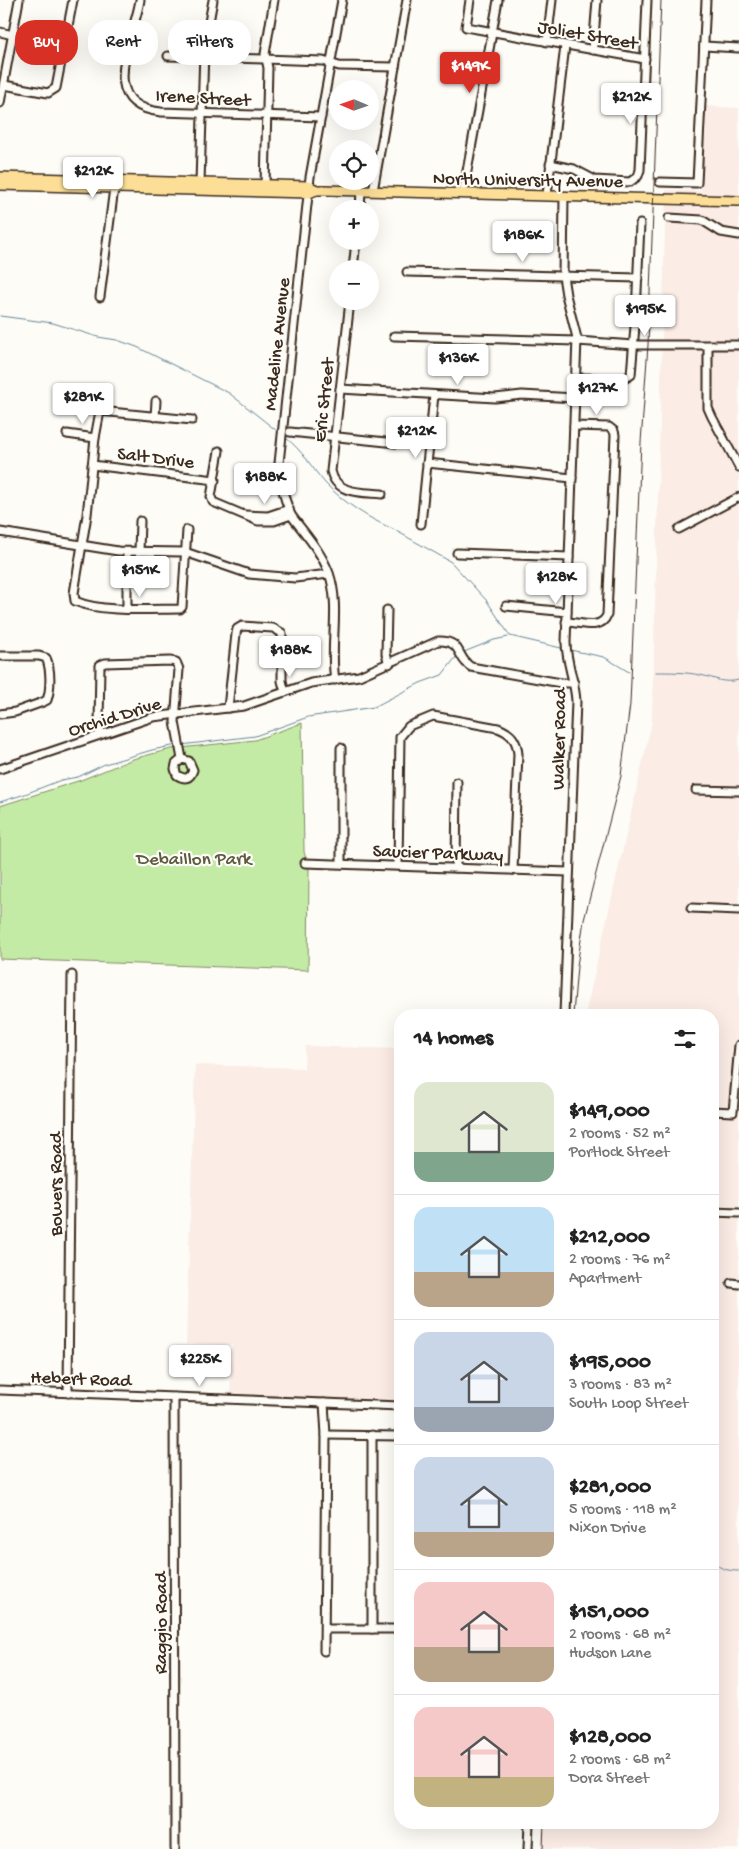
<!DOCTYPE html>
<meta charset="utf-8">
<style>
body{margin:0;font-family:"Gochi Hand",sans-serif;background:#f6f6f6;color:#222;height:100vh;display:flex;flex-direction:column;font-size:19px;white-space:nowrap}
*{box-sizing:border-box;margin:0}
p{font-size:16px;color:#767676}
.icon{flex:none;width:28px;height:28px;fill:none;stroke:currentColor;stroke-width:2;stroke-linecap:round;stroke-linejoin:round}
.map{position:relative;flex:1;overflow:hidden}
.side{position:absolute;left:394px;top:1009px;width:325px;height:820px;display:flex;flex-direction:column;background:#fff;border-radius:20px;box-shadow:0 5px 20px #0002}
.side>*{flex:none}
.top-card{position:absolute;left:15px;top:20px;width:304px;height:45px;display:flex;gap:10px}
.needle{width:32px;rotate:272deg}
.buttons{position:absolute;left:329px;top:80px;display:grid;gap:10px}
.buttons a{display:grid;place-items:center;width:50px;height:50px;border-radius:50%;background:#fff;box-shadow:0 5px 20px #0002;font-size:25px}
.price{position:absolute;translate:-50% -42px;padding:0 11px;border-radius:5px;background:#fff;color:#222;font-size:16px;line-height:32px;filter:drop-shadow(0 1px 2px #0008)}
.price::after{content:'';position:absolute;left:50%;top:30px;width:15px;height:11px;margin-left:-8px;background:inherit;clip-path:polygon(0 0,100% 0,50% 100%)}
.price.current{background:#d93025;color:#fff}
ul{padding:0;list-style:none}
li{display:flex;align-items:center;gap:15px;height:125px;padding:0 20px}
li+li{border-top:1px solid #e0e0e0}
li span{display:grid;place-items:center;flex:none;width:140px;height:100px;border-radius:15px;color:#555}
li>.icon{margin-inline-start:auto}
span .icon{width:60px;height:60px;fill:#fffc;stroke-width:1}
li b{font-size:21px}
h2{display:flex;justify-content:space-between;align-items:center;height:60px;padding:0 20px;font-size:21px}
.pill{padding:0 18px;border-radius:20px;background:#fff;box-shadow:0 5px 20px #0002;font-size:18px;line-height:45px}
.pill.current{background:#d93025;color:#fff}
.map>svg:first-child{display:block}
.built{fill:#fbece6}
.green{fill:#c4eba6;stroke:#808a62}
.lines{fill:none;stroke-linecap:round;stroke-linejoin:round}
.stream{stroke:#668695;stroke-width:1}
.minor-casing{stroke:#3b2a1e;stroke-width:11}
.major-casing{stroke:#3b2a1e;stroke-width:12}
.minor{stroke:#fdfcf7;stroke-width:7}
.major{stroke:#fcde96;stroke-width:9}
.rail{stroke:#3b2a1e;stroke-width:1}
.labels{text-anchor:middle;stroke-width:4.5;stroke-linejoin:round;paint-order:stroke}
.street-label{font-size:19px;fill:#3b2a1e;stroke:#fdfcf7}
.park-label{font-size:19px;fill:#5d5a40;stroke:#fdfcf7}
</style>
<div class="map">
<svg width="739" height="1849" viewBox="0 0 739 1849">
<rect width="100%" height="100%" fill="#fdfcf7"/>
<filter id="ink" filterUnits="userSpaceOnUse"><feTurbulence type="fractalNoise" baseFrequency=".02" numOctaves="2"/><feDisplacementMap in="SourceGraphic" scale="10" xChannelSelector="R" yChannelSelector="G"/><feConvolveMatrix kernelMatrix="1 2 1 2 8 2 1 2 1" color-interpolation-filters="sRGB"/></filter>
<g filter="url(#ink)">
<!-- built -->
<g class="built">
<polygon points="706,106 739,108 739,1849 541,1849 543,1823 712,1822 712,1015 585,1015 652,721 666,190 701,191 706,128"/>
<polygon points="305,1046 400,1049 400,1301 397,1301 396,1329 400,1330 400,1401 230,1395 232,1345 186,1344 195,1065 304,1068"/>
</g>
<!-- green -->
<polygon class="green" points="302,723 304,852 309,869 308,970 0,959 0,806 81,780 133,759 171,749 255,740"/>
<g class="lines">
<!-- stream -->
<g class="stream">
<polyline points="0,316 53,323 98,337 117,340 137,347 229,393 277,431"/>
<path d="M286,438C302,450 312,468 325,483C343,502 369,519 393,529L451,562L487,601L510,636L561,648"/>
<polyline points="570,650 604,657 629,672"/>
<polyline points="464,652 494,640 508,637"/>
<path d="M656,672C671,672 685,672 700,675C716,678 722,684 739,680"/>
<polyline points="181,745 255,736 308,717 374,707 420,683 442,675 456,657"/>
<polyline points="0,802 25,794 61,780 78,777 105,764 152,750 177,745"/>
<path d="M712,1562C721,1569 728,1571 739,1571"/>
</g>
<defs>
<g id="minor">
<path d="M140,0C134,39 95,105 161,112L321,117"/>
<polyline points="470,0 466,27 645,59"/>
<polyline points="0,32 13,35"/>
<polyline points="547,42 552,0"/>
<polyline points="704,46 739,48"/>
<polyline points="593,50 597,0"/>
<polyline points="168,56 323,61 339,66 395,67"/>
<polyline points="4,85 48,93 56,88 73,0"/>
<polyline points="0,103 19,0"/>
<polyline points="550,164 574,169 595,180 630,182 638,176 640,170 647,0"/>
<polyline points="660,182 697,183 706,0"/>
<polyline points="200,183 204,50 213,0"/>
<polyline points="265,185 268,68 265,54 274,0"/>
<polyline points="373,191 407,0"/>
<polyline points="463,193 498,0"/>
<polyline points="547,195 565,46"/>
<polyline points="360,209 361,191"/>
<polyline points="669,218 702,220 721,232 739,235"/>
<polyline points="353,269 356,241"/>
<polyline points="407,272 638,278"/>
<polyline points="100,297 114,188"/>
<path d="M350,301L331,471C336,495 363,492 382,494"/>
<polyline points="394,336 577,341 634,345 739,345"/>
<polyline points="708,346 708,408 712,417 739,467"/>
<polyline points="576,378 624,379 631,375 636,314 640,224"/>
<polyline points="340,389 495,398 522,395 575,398"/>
<path d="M103,395L95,438L87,515L74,593L75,601C102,613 151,609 180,609L182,607L187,530"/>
<polyline points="100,411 192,420"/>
<polyline points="155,417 156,401"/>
<polyline points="290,432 396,443"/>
<polyline points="67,434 95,438"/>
<polyline points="219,451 211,497 213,502 258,521 274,521 291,515"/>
<polyline points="427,463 572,478"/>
<polyline points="92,465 215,480"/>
<polyline points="245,515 268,516 289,509"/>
<polyline points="421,524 434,395"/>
<polyline points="679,529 739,497"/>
<polyline points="0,532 118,551 185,552 249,574 295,578 329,574"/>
<polyline points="139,552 140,521"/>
<polyline points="457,553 569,557"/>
<polyline points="506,606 567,612"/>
<polyline points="127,609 127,552"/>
<polyline points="387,610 386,654 389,664"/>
<path d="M566,622C580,622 601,631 607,615L615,435L614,431L609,427L574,426"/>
<path d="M0,656H39L46,658C51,668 51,689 47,700L43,702L15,712L0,714"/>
<path d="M335,680C329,645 341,607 329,573C321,551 304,533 291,515C284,498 279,481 279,463L310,177L342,0"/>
<polyline points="228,708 236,634 237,629 242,626 273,628 282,633 282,681 285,692"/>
<path d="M101,734L99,724L100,665L105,663L170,661L176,662L179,669L175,722L182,759L176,764L175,769L177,775C185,780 190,779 193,770L189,761L182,759"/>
<path d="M0,769L153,717L244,706L311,683L359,676L438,641C463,640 456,658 471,667L561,683H574"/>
<polyline points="696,790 739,791"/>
<polyline points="305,863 569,872"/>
<polyline points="341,863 341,748"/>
<path d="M398,865L400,737L409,726L433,716L498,728C511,733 517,740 518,754L513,870"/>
<polyline points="456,868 457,782"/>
<polyline points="691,908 739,910"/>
<path d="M564,1015L576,701C575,681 566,662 566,642L577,338L566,295L563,276L564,196"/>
<polyline points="712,1111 733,1112 739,1045"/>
<polyline points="712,1212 739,1213"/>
<polyline points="731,1283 739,1284"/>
<polyline points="0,1390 400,1406"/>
<polyline points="68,1393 72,975"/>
<polyline points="174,1397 175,1849"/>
<polyline points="326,1435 400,1436"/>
<polyline points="325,1629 400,1629"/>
<polyline points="372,1629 372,1435"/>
<polyline points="324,1651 326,1435 324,1403"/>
<polyline points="528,1849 529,1822"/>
</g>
<g id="major">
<polyline points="0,177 309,186 316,190 324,190 739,201"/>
<polyline points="0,185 309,193 316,190"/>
</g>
</defs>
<!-- minor casing -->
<use href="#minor" class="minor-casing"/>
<!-- major casing -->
<use href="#major" class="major-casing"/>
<!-- minor -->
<use href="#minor" class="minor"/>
<!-- major -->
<use href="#major" class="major"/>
<!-- rail -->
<g class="rail">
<polyline points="573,1015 577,966 584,920 621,776 630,704 641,442 648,345 661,0"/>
<polyline points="543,1849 544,1822"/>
</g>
</g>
</g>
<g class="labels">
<!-- street labels -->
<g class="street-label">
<text transform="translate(588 33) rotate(10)" y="7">Joliet Street</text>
<text transform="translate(203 96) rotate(3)" y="7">Irene Street</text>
<text transform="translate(528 178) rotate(1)" y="7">North University Avenue</text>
<text transform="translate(275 344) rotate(-84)" y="7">Madeline Avenue</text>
<text transform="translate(322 400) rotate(-84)" y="7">Eric Street</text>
<text transform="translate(156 456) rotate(7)" y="7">Salt Drive</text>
<text transform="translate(114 715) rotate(-17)" y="7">Orchid Drive</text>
<text transform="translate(557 739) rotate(-89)" y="7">Walker Road</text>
<text transform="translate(438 851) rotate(2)" y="7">Saucier Parkway</text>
<text transform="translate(54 1184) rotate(-90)" y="7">Bowers Road</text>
<text transform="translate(81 1377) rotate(2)" y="7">Hebert Road</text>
<text transform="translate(159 1623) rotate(-90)" y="7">Raggio Road</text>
</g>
<!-- park labels -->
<g class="park-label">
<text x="194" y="864">Debaillon Park</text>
</g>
</g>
</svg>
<div class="buttons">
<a><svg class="needle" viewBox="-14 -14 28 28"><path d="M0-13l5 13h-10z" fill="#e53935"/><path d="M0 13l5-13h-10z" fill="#767676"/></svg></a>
<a><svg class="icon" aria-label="locate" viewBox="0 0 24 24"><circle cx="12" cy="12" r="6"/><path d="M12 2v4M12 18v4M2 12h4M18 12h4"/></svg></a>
<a>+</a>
<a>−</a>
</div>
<b class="price current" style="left:470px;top:94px">$149K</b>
<b class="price" style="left:631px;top:125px">$212K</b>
<b class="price" style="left:93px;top:199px">$212K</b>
<b class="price" style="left:523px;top:263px">$186K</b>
<b class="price" style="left:645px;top:337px">$195K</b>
<b class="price" style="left:458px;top:386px">$136K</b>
<b class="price" style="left:597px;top:416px">$127K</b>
<b class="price" style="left:83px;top:425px">$281K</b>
<b class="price" style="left:416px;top:459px">$212K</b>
<b class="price" style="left:265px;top:505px">$188K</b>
<b class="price" style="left:140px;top:598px">$151K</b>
<b class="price" style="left:556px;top:605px">$128K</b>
<b class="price" style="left:290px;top:678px">$188K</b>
<b class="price" style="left:200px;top:1387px">$225K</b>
<div class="top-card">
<a class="pill current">Buy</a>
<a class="pill">Rent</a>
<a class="pill">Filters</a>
</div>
<section class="side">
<h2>14 homes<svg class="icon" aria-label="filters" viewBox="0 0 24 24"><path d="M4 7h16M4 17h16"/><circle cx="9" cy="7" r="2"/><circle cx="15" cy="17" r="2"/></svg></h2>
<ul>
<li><span style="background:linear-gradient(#dfe7d0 70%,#7fa58c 0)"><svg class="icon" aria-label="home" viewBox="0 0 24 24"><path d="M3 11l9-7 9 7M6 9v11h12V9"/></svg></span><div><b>$149,000</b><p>2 rooms · 52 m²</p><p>Portlock Street</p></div></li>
<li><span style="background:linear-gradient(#bfe0f5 65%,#b9a48a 0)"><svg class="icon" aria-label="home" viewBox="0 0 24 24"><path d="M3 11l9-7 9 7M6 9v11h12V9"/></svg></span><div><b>$212,000</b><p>2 rooms · 76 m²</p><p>Apartment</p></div></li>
<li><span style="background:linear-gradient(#c9d6e8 75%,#9aa5b1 0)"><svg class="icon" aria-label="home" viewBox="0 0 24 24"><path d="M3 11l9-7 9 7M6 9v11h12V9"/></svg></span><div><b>$195,000</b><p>3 rooms · 83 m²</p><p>South Loop Street</p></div></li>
<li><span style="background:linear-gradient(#c9d6e8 75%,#b9a48a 0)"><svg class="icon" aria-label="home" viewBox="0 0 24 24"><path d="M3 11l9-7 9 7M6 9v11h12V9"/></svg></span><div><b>$281,000</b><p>5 rooms · 118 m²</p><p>Nixon Drive</p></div></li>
<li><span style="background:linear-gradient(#f6c9c9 65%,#b9a48a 0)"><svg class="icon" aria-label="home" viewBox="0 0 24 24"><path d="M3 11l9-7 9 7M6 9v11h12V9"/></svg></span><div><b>$151,000</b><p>2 rooms · 68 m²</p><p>Hudson Lane</p></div></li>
<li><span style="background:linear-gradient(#f6c9c9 70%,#c2b280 0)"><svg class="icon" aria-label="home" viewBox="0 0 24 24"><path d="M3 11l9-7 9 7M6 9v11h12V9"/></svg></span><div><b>$128,000</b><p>2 rooms · 68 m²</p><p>Dora Street</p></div></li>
</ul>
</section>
</div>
